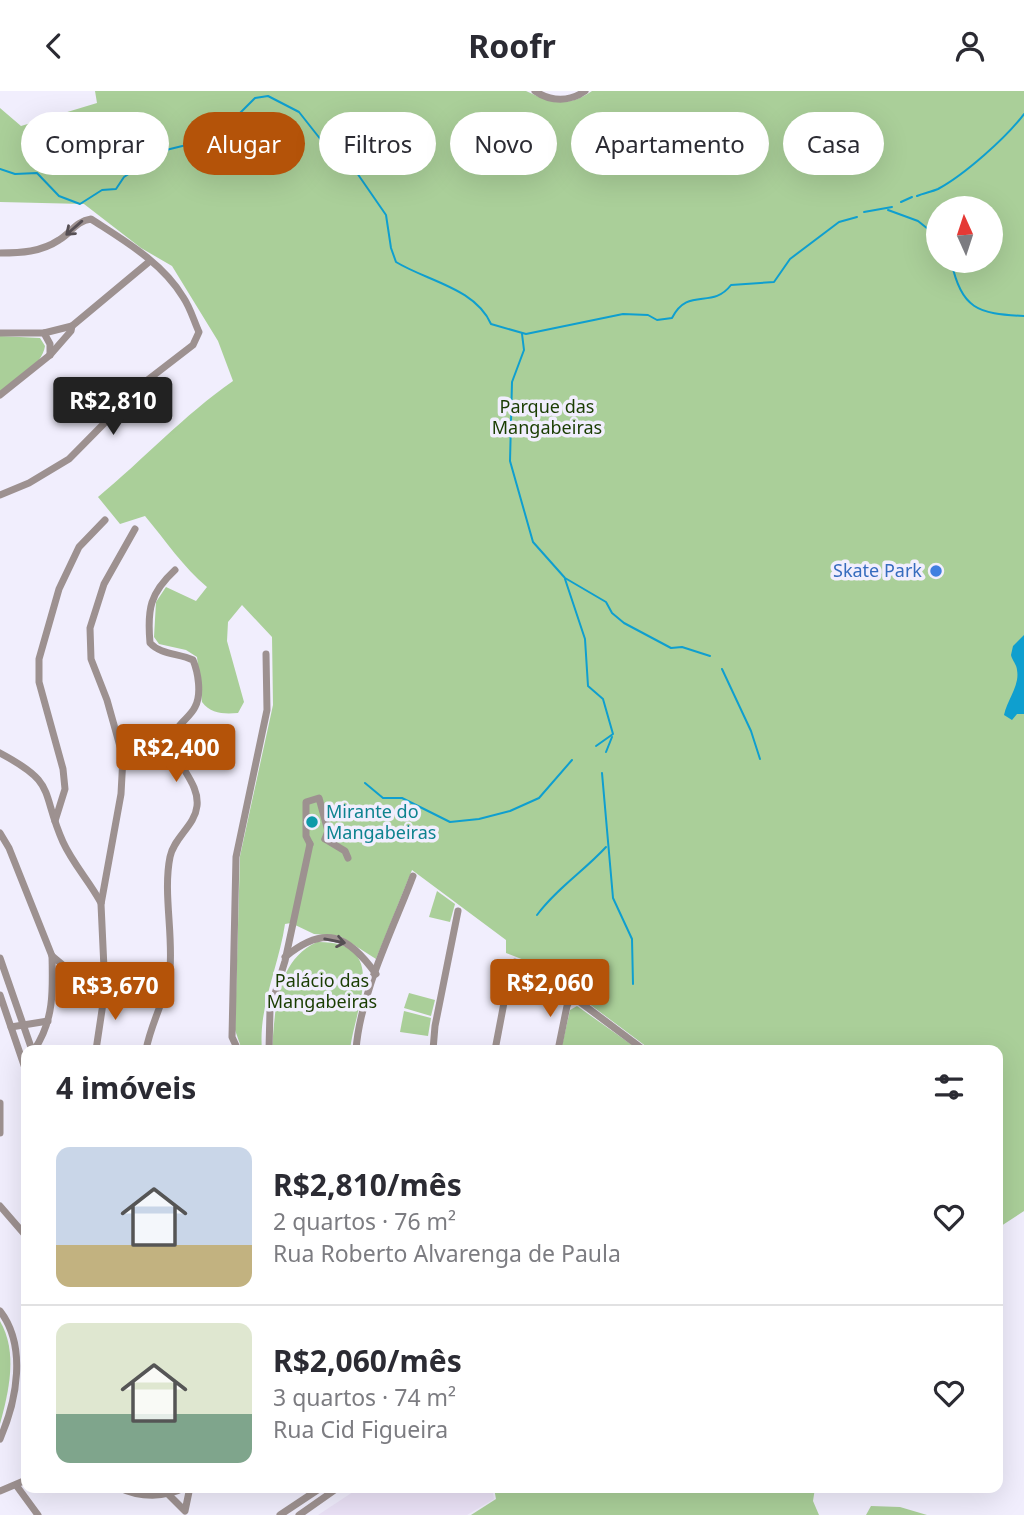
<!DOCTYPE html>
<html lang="pt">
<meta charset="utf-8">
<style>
body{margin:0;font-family:"Noto Sans",sans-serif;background:#f7f7f7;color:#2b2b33;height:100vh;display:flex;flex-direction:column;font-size:26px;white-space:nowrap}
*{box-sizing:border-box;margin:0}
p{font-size:23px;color:#7c7c81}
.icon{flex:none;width:38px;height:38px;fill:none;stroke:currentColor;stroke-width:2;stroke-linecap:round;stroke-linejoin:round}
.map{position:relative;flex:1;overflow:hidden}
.side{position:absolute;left:21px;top:954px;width:982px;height:448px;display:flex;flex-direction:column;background:#fff;border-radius:14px;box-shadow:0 7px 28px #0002}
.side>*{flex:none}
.top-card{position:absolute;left:21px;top:21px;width:984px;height:63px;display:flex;gap:14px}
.needle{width:46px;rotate:357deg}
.controls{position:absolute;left:926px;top:105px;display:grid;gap:14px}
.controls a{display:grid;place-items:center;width:77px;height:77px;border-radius:50%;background:#fff;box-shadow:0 7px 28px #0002;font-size:35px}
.price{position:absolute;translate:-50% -60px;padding:0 16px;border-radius:7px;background:#b45309;color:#fff;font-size:23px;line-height:46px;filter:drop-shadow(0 2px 4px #0008)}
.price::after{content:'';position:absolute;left:50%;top:42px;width:21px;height:16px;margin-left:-10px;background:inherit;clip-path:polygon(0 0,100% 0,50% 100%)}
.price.selected{background:#222;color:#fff}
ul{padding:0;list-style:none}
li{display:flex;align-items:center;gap:21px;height:175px;padding:0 35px}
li+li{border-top:2px solid #e1e1e2}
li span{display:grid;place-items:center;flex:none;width:196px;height:140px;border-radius:14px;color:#555}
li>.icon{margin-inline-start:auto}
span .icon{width:84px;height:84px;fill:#fffc;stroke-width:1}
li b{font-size:30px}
h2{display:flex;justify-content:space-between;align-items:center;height:84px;padding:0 35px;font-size:30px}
.pill{padding:0 24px;border-radius:32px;background:#fff;box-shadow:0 7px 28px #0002;font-size:24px;line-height:63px}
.pill.selected{background:#b45309;color:#fff}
header{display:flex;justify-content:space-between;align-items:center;height:91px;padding:0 35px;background:#fff;font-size:32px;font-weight:700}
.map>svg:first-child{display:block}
.medical{fill:#ebe2f7}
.green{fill:#aacf99;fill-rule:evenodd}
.water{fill:#0f9fcf}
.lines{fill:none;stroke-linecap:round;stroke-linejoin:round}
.stream{stroke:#0f9fcf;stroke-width:2}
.minor{stroke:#9d9190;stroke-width:7}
.oneway{stroke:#564f54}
.shop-dot{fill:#3f7fe0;stroke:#f1eefd;stroke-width:2.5}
.culture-dot{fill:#0f9aa8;stroke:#f1eefd;stroke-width:2.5}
.labels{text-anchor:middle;stroke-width:7;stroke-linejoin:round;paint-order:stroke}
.park-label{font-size:18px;fill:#1a3d02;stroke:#f1eefd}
.shop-label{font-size:18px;fill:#366cbe;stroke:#f1eefd;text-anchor:end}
.culture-label{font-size:18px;fill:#0d838f;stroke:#f1eefd;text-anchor:start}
</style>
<header><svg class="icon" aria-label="back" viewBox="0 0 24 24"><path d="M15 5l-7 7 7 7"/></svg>Roofr<svg class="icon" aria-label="person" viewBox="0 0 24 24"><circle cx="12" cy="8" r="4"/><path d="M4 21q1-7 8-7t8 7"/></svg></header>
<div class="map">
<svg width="1024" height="1424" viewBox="0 0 1024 1424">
<rect width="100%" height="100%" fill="#f1eefd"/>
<!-- medical -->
<polygon class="medical" points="492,1396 494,1408 467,1424 318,1424 359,1397"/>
<!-- green -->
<g class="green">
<path d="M95,0H526C551,12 567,17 592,0H1024V1120L998,1137V959H651L537,874L506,862V849L412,779L376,868L340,845L314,843L291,832L285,833C279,875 258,916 262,959H242L235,939L240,765L273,614L272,546L242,514L228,531L227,550L244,611L238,622C224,623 211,623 202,611L197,566L186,559L159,553L154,546L156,511L166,496L196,510L207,496C183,476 166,450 145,425L120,433L98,406C144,368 184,324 233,290L218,250L172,175L141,157L84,113L0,111V17L21,35L97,12ZM938,117H990V170H938Z"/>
<path d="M0,245L40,247L45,255C42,275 15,289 0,301Z"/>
<polygon points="437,800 455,813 450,831 429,826"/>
<path d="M317,851C392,850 354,919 350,959H272C275,919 276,870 317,851Z"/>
<polygon points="409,902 435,909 431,925 404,917"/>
<polygon points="577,915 632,954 632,959 561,959 570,919"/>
<polygon points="404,920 431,927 428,945 400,941"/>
<path d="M0,1230C18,1261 9,1300 0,1333Z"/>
<polygon points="494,1397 815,1397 813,1410 819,1424 471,1424 496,1408"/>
<polygon points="871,1415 900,1416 927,1424 866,1424"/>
</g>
<!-- water -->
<path class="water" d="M1024,544V623H1017L1012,629L1004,624C1007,609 1020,595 1017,579C1017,574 1012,569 1011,564L1013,555Z"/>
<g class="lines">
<!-- stream -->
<g class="stream">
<path d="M0,78L15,83L37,82L59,105L80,113L102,99L116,98L124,86L166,59L215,47L255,7L268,5L299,21L325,54L357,82L386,124L391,157L396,171C427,190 475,197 491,233L526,243L623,223L648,224L657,229L672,227C688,195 712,219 731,194L774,191L790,168L839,131L857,126"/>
<path d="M917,105C924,102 931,101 938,98C964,84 1006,47 1024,23"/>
<polyline points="901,111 912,106"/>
<polyline points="888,119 918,130 938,146"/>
<polyline points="864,121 892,116"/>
<path d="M951,170C962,218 977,223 1024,225"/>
<polyline points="522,243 524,259 512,291 510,370 533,451 565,487 606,511 612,522 624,532 671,557 682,556 710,565"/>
<polyline points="565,488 585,548 588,595 603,608 613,643 596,655"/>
<polyline points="722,578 751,640 760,668"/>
<polyline points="606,661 612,646"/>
<polyline points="602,682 613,807 632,848 633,893"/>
<polyline points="365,692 383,707 402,707 450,731 479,728 510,720 539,707 572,669"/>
<path d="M537,824C556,798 584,780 606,756"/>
</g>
<!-- minor -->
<g class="minor">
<path d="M535,0C551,11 570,11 585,0"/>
<path d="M0,162C21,162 41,161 59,149C71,142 76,130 91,128C123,149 162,171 183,206C190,216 194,230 199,241L193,254L145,291L69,368L29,392L0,404"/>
<polyline points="0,242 44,242 72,235"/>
<polyline points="44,242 50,253 50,264"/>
<polyline points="0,304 50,264 71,240 72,235 150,170"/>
<path d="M0,662C58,693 40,699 63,751C73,773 90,791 101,812"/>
<polyline points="55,730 65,698 63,678 39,591 39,568 59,498 79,456 105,429"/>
<polyline points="0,742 9,757 52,865 76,885 105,899"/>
<polyline points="325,748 345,760 348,767"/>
<polyline points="310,753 306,745 306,711 319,707 328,740 325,748"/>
<path d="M285,866C325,833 348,844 376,883"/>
<polyline points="0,867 32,959"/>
<polyline points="0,904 26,980"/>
<polyline points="11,936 48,930"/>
<path d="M34,959C54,930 53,899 52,865"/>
<polyline points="96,959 105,899 101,813 121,703 123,666 107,609 91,568 90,537 104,493 135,438"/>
<path d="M146,959C151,931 167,906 170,878C173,841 163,801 170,766C174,746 195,735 197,715C200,689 170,671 174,646C176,633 190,627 195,616C202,603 198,581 193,569C179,562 161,564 150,552C147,518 150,502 175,479"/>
<polyline points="238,959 232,946 236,766 267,619 266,563"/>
<polyline points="269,959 270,919 285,870 310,753"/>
<path d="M356,959C360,903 393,838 413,785"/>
<polyline points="433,959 435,935 458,820"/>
<polyline points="495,959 511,875 515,871 533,876 644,959"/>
<polyline points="558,959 567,915 571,907"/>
<polyline points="0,1012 0,1042"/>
<polyline points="0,1115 26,1145"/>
<path d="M0,1220C27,1255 17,1309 0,1348"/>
<polyline points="16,1394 38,1424"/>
<path d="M118,1396C140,1407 165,1407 186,1396"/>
<polyline points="0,1400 26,1389"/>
<polyline points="168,1403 185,1420 190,1396"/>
<polyline points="280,1424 322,1396"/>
<polyline points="299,1424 339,1396"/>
</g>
</g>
<!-- one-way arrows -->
<defs><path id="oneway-shaft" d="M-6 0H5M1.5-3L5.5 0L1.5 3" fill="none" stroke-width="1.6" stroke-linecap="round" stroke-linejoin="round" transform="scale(1.75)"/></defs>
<g class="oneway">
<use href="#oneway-shaft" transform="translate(74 137) rotate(139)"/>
<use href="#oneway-shaft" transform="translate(335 850) rotate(11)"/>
</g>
<!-- markers -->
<circle class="shop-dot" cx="936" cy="480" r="7"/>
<circle class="culture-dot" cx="312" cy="731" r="7"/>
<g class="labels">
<!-- park labels -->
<g class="park-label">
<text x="547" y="322">Parque das<tspan x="547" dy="21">Mangabeiras</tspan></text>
<text x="322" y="896">Palácio das<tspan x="322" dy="21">Mangabeiras</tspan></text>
</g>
<!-- shop labels -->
<g class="shop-label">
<text x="922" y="486">Skate Park</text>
</g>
<!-- culture labels -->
<g class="culture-label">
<text x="326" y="727">Mirante do<tspan x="326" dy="21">Mangabeiras</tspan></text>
</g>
</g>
</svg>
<div class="controls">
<a><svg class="needle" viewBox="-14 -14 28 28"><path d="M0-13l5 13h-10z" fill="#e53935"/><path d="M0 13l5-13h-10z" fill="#7c7c81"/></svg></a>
</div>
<b class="price selected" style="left:113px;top:346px">R$2,810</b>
<b class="price" style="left:176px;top:693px">R$2,400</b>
<b class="price" style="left:550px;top:928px">R$2,060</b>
<b class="price" style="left:115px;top:931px">R$3,670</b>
<div class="top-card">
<a class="pill">Comprar</a>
<a class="pill selected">Alugar</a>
<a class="pill">Filtros</a>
<a class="pill">Novo</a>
<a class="pill">Apartamento</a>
<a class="pill">Casa</a>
</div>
<section class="side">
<h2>4 imóveis<svg class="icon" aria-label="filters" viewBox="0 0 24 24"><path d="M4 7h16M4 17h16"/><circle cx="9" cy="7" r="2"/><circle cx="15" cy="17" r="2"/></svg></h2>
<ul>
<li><span style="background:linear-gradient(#c9d6e8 70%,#c2b280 0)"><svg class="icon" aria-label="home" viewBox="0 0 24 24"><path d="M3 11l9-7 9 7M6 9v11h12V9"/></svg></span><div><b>R$2,810/mês</b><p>2 quartos · 76 m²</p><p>Rua Roberto Alvarenga de Paula</p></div><svg class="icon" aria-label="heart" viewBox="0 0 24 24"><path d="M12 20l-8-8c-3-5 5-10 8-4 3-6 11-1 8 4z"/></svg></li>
<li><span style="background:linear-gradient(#dfe7d0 65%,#7fa58c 0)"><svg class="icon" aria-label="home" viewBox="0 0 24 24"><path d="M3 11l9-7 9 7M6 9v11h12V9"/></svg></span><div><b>R$2,060/mês</b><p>3 quartos · 74 m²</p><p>Rua Cid Figueira</p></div><svg class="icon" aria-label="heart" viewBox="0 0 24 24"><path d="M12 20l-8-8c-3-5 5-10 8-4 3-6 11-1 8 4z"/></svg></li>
</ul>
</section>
</div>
